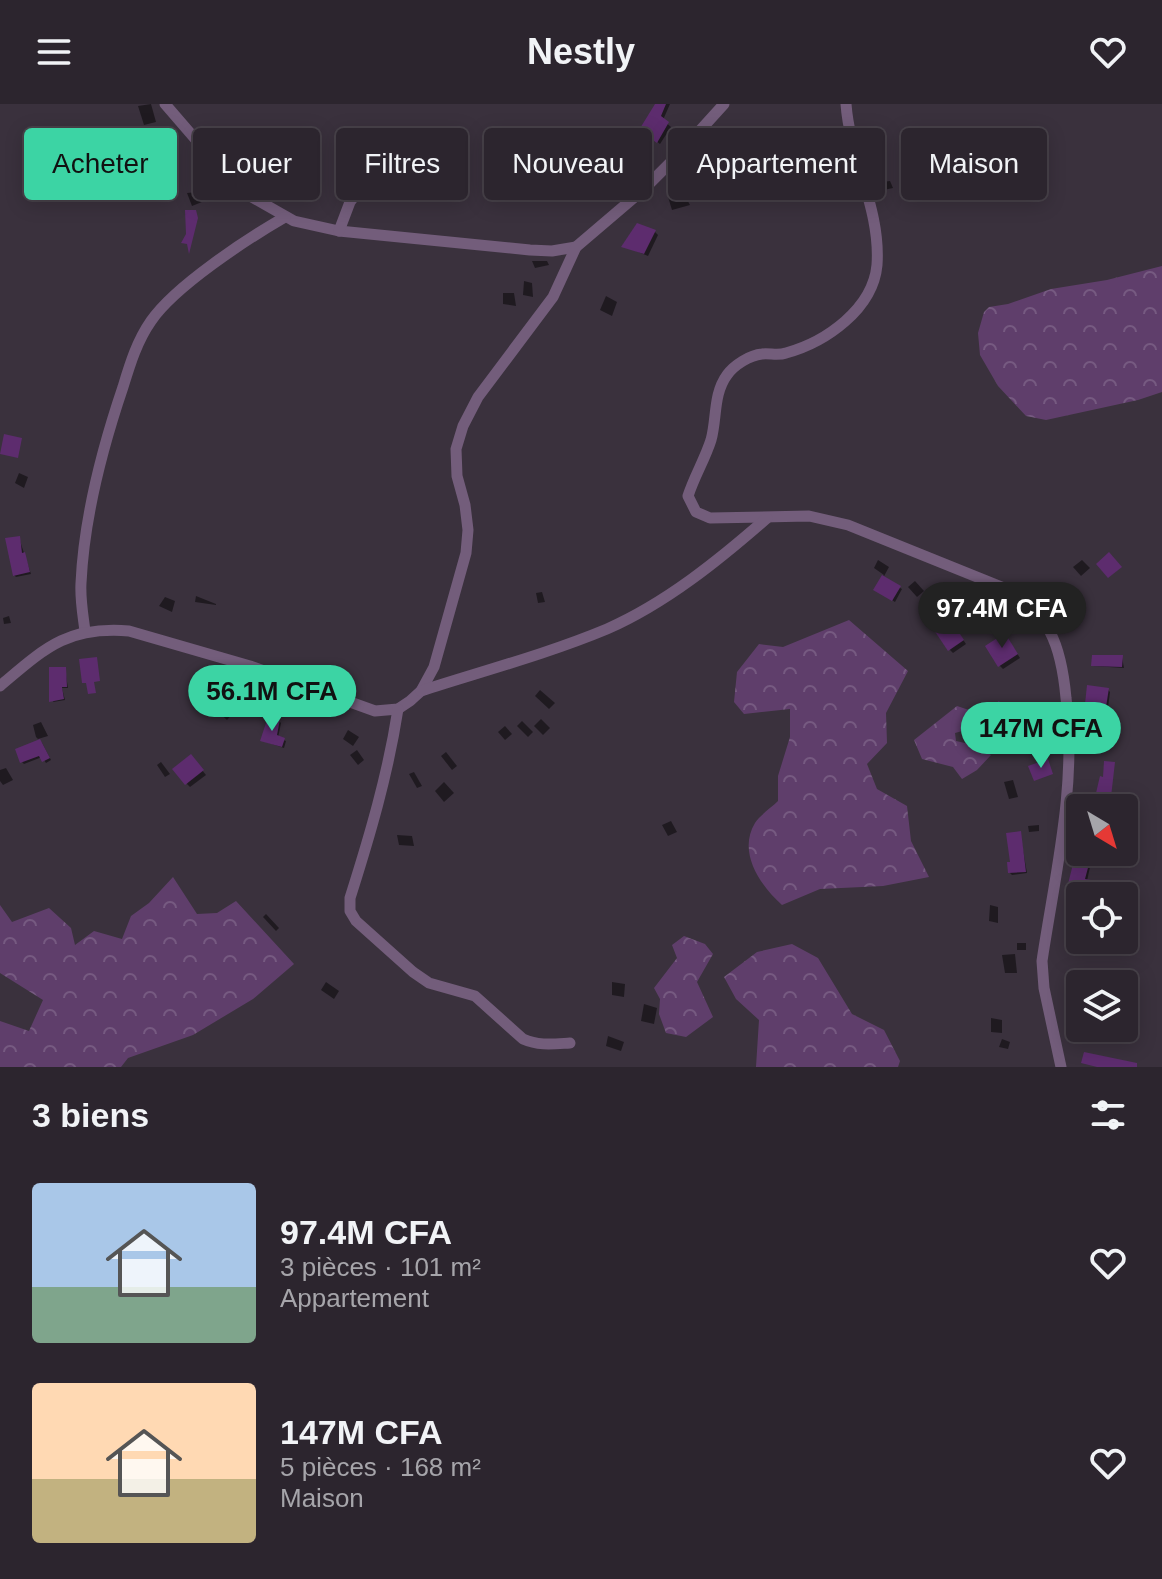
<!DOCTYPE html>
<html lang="fr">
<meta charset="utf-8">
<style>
body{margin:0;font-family:Arial,sans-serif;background:#342d36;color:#f1f3f6;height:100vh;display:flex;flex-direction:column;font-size:30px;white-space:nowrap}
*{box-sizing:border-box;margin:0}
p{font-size:26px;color:#a6a5aa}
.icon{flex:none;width:44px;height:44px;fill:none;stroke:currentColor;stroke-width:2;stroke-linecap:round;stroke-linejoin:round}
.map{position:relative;height:963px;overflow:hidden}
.sheet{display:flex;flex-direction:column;background:#2c252e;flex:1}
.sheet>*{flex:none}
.top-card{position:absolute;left:24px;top:24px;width:1114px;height:72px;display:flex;gap:16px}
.needle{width:52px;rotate:142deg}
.buttons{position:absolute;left:1066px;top:690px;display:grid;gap:16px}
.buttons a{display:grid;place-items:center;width:72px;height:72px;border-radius:8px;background:#2c252e;box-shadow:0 4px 20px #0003,0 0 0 2px #48424a;font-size:40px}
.price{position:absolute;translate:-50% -68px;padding:0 18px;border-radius:28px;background:#3cd4a4;color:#111;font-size:26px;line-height:52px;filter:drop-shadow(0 2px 4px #0008)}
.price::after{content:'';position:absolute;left:50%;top:48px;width:24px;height:18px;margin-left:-12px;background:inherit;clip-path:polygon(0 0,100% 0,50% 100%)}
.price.on{background:#222;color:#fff}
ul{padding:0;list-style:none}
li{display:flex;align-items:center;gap:24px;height:200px;padding:0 32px}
li span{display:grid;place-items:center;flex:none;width:224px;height:160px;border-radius:8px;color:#555}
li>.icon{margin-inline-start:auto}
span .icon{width:96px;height:96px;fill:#fffc;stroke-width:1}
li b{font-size:34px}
h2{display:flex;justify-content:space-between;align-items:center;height:96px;padding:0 32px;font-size:34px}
.chip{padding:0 28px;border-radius:8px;background:#2c252e;box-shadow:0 4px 20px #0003,0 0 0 2px #48424a;font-size:28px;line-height:72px}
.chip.on{background:#3cd4a4;color:#111}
header{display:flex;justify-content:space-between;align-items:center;height:104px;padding:0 32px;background:#2c252e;font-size:36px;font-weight:800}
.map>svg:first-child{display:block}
.forest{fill:url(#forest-crowns)}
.shadow{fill:#0007}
.building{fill:#5d2c6e}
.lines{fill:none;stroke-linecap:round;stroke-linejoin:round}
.minor{stroke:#735d7b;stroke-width:11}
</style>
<header><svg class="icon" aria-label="menu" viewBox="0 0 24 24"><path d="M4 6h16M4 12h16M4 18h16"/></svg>Nestly<svg class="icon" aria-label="heart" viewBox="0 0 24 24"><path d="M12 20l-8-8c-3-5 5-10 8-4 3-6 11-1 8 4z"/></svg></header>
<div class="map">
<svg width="1162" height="963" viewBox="0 0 1162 963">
<defs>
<pattern id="forest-crowns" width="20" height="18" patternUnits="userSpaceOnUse" patternTransform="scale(2)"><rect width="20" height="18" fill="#5f3e6b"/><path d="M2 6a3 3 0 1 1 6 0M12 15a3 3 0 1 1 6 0" fill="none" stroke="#765a81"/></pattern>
</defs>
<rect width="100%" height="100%" fill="#3a313d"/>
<!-- forest -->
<g class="forest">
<polygon points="1162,162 1162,288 1138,296 1046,316 1026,312 998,282 980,251 978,229 984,208 989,203 1008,200 1051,185 1107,176"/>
<path d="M849,516L908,567L886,609L887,639L867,660L877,685L907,702L911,737L929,773L883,782L820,785L782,801C761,782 737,749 755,719C760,711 771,704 778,697V672L790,633V605L744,610L734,598L737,568L759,540L783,543Z"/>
<polygon points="957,602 975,608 973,624 955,629 956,637 974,641 991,651 977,666 962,675 953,663 922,655 914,636"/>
<polygon points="173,773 197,810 217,809 236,797 294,860 253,895 193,931 128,954 121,963 0,963 0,917 29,927 43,896 0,869 0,801 12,818 49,804 71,824 75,841 94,827 122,835 131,812 149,799"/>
<polygon points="684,832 705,840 713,850 697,878 713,913 686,933 666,929 659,910 660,895 654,884 677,854 672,841"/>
<polygon points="792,840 818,854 852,910 884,926 900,957 898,963 756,963 759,916 736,895 724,873 757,848"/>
</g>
<!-- shadow -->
<g class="shadow">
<polygon points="151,0 156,18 144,21 138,2"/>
<polygon points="657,0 670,0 663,16 671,23 660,40 644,28"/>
<polygon points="412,29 428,31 430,43 413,43"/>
<polygon points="767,35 774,51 767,54 760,38"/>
<polygon points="576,59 589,65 586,74 573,67"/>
<polygon points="771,59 777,74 757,82 749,66"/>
<polygon points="721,65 726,77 705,87 701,71"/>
<polygon points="548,67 561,71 559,82 546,78"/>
<polygon points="890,77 893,84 879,87 877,85 875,79"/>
<polygon points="380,82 394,88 396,89 394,95 380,90"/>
<polygon points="592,86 596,90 590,97 585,92"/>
<polygon points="198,88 202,98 192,102 187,89"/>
<polygon points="683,88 690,101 672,106 668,93"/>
<polygon points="655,128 658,131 648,152 624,142"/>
<polygon points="532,157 547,157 549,161 535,164"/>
<polygon points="524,177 532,179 533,193 523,191"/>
<polygon points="503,189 514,189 516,202 503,200"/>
<polygon points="606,192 617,198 612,212 600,206"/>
<polygon points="19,369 28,373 24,384 15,379"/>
<polygon points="19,434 31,470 16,473 14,471"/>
<polygon points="878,456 889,463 883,474 902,485 895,498 876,486 884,471 874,464"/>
<polygon points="1082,456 1090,464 1081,472 1073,463"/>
<polygon points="915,477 924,487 917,493 908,483"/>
<polygon points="542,488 545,498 538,499 536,489"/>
<polygon points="196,492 216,500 216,501 195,498"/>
<polygon points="165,493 175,497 172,508 159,502"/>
<polygon points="969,494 980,506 974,511 963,498"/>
<polygon points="9,512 11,519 4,520 3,514"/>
<polygon points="951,518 966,540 953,549 950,546"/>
<polygon points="1008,535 1020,554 1003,565 999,561"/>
<polygon points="1122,553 1124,564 1093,562"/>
<polygon points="65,565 68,584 62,584 65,596 53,598"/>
<polygon points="540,586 555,599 549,605 535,592"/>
<polygon points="1108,586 1110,588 1108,604 1087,600"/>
<polygon points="222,599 234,608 227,616 216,606"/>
<polygon points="998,600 1011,617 1000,625 987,608"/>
<polygon points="541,615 550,624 543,631 534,622"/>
<polygon points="279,617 281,619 278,634 286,637 284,644 263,637"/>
<polygon points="522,617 533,628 528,633 517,622"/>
<polygon points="41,618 48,632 38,635 42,639 51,656 46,659 42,653 24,660 22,658 40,637 36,633 33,621"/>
<polygon points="505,622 512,630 505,636 498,628"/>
<polygon points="348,626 359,633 353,642 343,635"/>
<polygon points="357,646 364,656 358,661 350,651"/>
<polygon points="446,648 457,662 452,666 441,652"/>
<polygon points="194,656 206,671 190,683 187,680"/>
<polygon points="161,658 170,670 165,673 157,661"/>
<polygon points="6,664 13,676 3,681 0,677 0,666"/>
<polygon points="414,668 422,682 417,684 409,670"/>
<polygon points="1013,676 1018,693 1009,695 1004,678"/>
<polygon points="444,678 454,689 444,698 435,687"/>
<polygon points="671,717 677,728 668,732 662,721"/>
<polygon points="1039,721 1039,727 1029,728 1028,722"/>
<polygon points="1020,729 1027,769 1012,771 1010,769"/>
<polygon points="397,731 412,732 414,742 399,741"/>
<polygon points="1088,761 1090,763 1087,777 1092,780 1089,792 1080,792 1080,796 1069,794 1067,792"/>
<polygon points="990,801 998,803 998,819 989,817"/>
<polygon points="266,810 279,824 276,827 263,813"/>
<rect x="1017" y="839" width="9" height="7"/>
<polygon points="1015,850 1017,869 1005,869 1002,851"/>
<polygon points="326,878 339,887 334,895 321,886"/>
<polygon points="612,878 625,880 624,893 612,891"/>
<polygon points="644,900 657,904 654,920 641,917"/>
<polygon points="991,914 1002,916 1002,929 991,928"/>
<polygon points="1087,924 1096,924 1097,925 1094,930"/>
<polygon points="608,932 624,938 621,947 606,942"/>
<polygon points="1002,935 1010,938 1008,945 999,943"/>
</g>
<!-- building -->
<g class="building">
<polygon points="655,0 666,0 661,12 669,18 657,39 639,26"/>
<polygon points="770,55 777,72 753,81 746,64"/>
<polygon points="719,61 725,74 702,86 699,69"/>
<polygon points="185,106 196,106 198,114 189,150 187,140 181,139 186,130"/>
<polygon points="637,119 656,126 644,150 621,143"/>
<polygon points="4,330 22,334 18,354 0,350"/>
<polygon points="20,432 22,449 25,448 30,468 13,472 5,434"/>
<polygon points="1109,448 1122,463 1108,474 1096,460"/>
<polygon points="882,471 901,482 892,497 873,486"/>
<polygon points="948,512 964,536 948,547 932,523"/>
<polygon points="1005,529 1018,550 998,563 985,542"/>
<polygon points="1092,551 1123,551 1122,563 1091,562"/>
<polygon points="97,553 100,577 94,578 96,589 88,590 86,579 82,579 79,555"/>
<polygon points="49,563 66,563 67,583 62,583 64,595 49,598"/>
<polygon points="1087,581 1109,584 1106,603 1085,600"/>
<polygon points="999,597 1011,614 997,624 984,607"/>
<polygon points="268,613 280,615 277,631 285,634 282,643 260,637"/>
<polygon points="40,635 50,654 42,658 39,652 20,659 15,645"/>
<polygon points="191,650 204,666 185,681 172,665"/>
<polygon points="1048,655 1053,670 1034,677 1028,662"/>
<polygon points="1104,657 1115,658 1111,693 1096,689 1100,672 1103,673"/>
<polygon points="1021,727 1026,768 1008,769 1007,758 1010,758 1006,729"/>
<polygon points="1074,756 1089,760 1085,775 1091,776 1088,792 1080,792 1080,796 1065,792"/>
<polygon points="1084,948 1137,959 1137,963 1097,963 1081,959"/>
</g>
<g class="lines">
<!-- minor -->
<g class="minor">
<polyline points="165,0 222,66 250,92 294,117 339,127 530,146 552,147 576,143"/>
<path d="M846,0C850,55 881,105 877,161C873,205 826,238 786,249C778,252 770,249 762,250C750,251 734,261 727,271C713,290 717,315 711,336C705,355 694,373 688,392L696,408L710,414L809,412L848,421L1019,490C1031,501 1042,513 1050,528C1060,547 1064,572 1066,594C1077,682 1055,770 1042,857L1044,884L1061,963"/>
<polyline points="339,127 350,98 373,68 382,49"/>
<path d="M85,527C83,511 80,495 81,479C84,414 102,345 123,283C130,260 137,237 151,217C175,182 247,135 285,113"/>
<path d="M0,582C45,544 67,522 129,527L250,562L375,607L398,605L410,597L421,587L434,563L466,449L468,426L465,401L457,372L456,345L463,322L478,293L553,193L576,143L644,85L676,53L724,0"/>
<path d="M421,587C483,567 547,550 607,525C666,499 719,456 767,414"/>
<path d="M398,605C388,670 370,731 350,794V807L356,817L413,868L429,879L475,892L523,935C539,942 553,940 570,939"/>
</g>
</g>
</svg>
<div class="buttons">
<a><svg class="needle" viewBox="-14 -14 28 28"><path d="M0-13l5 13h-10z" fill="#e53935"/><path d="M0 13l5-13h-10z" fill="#a6a5aa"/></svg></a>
<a><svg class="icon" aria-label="locate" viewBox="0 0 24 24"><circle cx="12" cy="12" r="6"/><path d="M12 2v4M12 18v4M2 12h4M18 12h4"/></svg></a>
<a><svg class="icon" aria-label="layers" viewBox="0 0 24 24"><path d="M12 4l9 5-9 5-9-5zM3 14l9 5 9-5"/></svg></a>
</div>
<b class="price on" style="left:1002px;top:546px">97.4M CFA</b>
<b class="price" style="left:272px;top:629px">56.1M CFA</b>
<b class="price" style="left:1041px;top:666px">147M CFA</b>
<div class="top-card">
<a class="chip on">Acheter</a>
<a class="chip">Louer</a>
<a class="chip">Filtres</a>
<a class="chip">Nouveau</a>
<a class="chip">Appartement</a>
<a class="chip">Maison</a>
</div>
</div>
<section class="sheet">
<h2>3 biens<svg class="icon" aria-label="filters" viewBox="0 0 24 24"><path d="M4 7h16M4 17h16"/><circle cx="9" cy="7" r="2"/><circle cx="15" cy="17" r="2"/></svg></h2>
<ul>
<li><span style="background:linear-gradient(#a9c7e8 65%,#7fa58c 0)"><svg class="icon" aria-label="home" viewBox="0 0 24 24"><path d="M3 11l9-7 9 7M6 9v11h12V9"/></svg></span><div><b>97.4M CFA</b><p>3 pièces · 101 m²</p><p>Appartement</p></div><svg class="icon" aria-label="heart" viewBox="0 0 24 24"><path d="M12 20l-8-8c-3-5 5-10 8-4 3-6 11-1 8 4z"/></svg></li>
<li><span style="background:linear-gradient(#ffd9b3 60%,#c2b280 0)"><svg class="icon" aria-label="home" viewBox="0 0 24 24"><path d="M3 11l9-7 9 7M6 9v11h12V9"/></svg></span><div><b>147M CFA</b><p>5 pièces · 168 m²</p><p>Maison</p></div><svg class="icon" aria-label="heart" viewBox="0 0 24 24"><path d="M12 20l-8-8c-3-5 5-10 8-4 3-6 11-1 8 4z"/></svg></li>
</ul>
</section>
